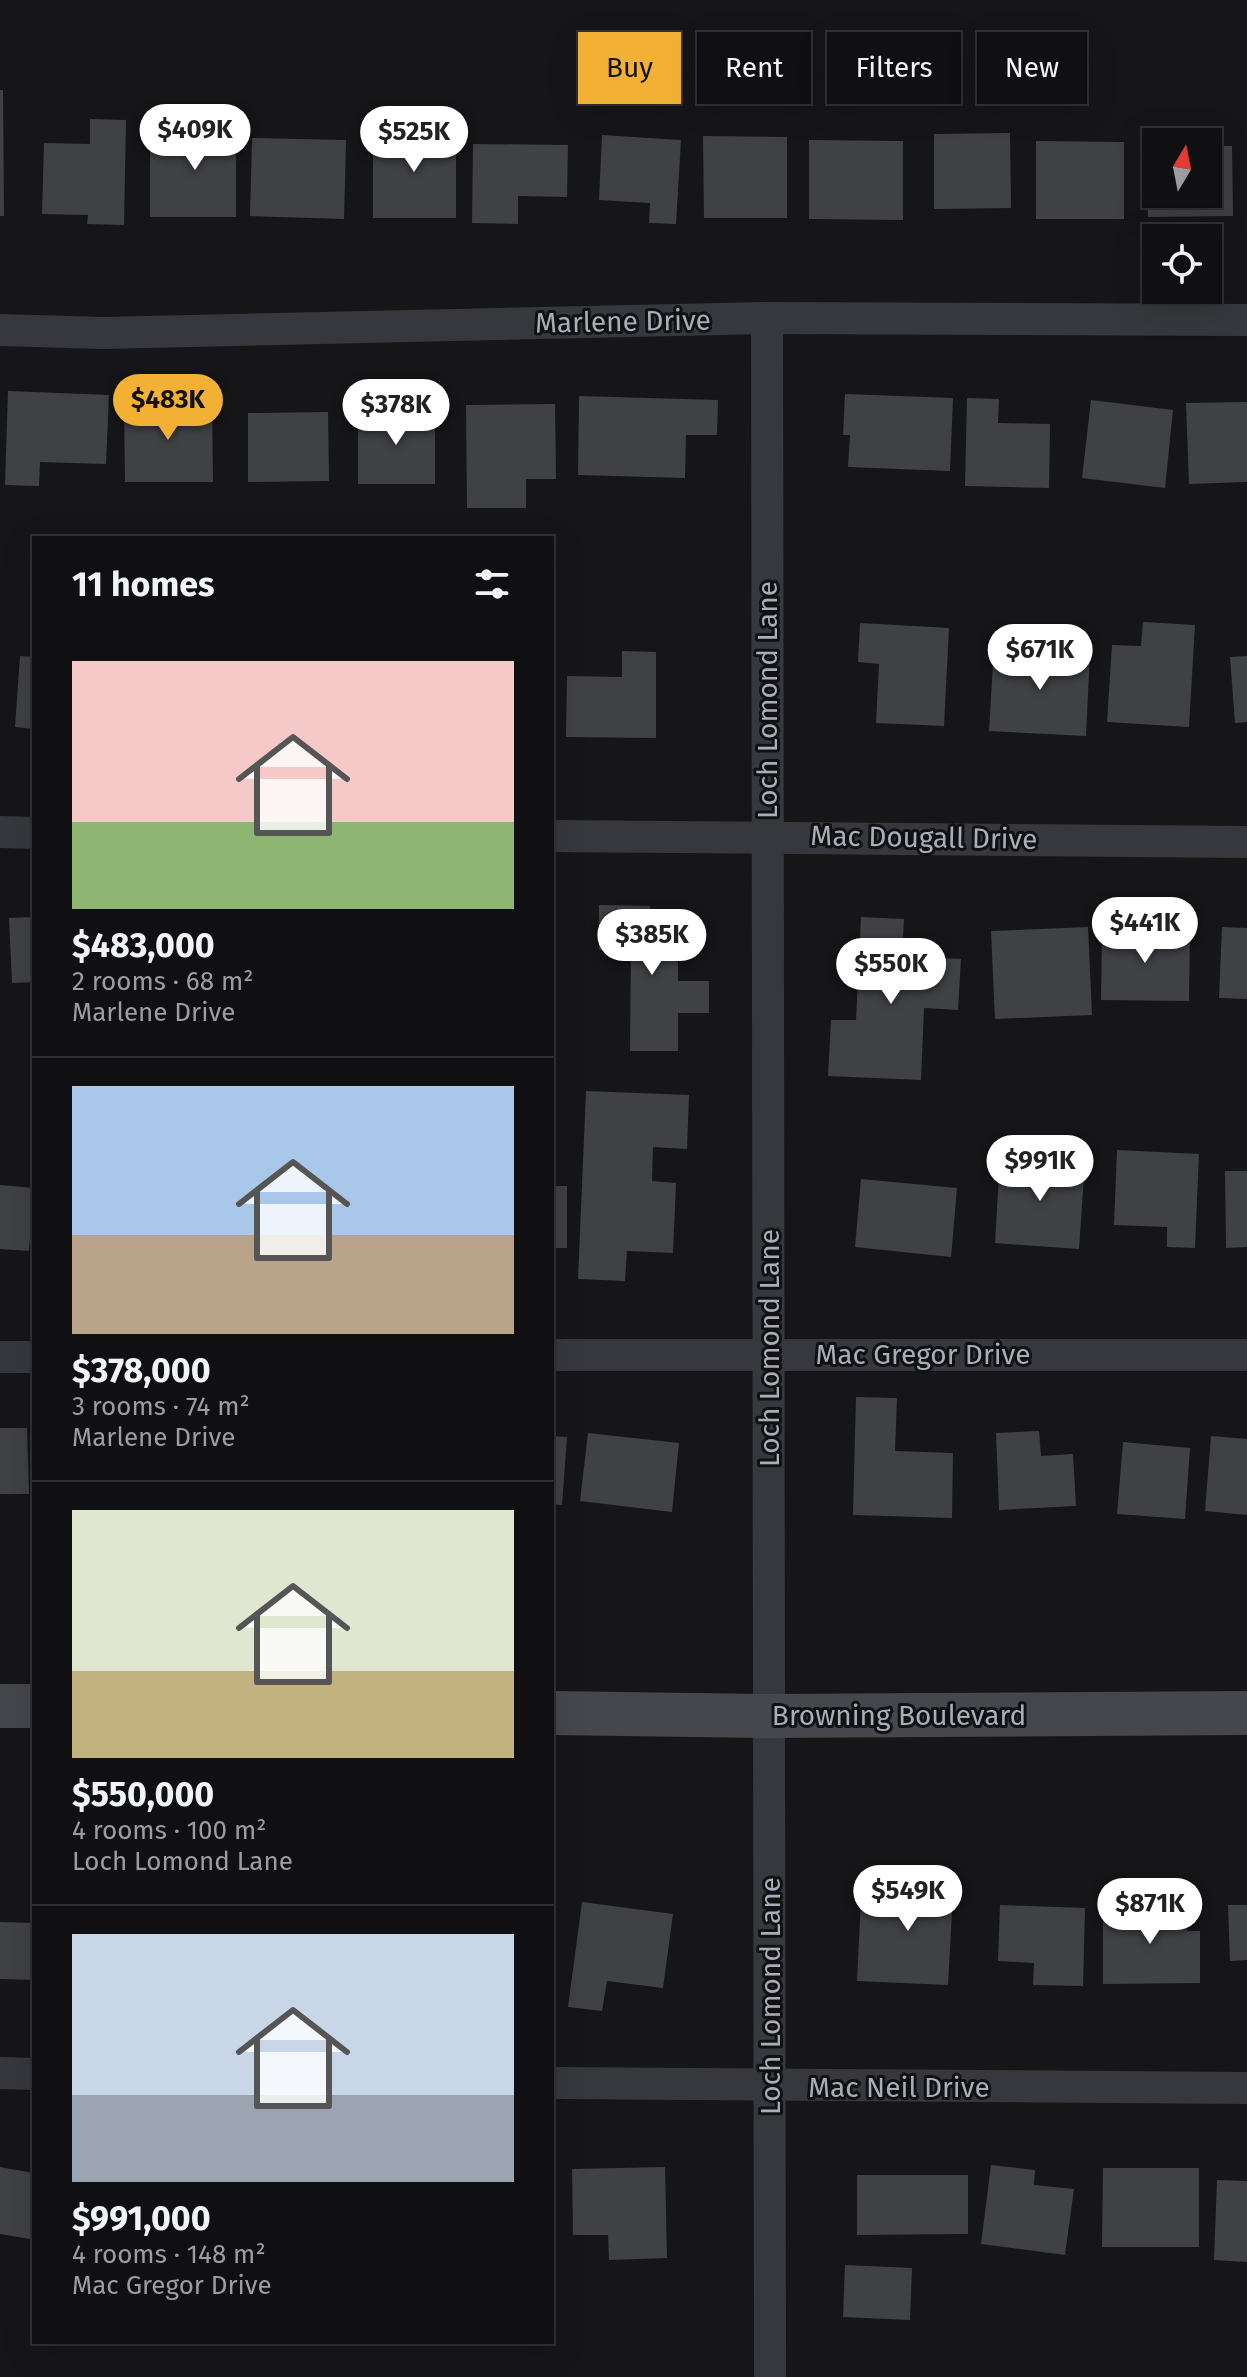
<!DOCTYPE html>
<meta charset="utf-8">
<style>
body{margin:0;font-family:"Fira Sans",sans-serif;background:#1e1e20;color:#f1f3f6;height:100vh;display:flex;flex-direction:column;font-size:30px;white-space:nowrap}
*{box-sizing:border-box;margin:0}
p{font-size:26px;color:#9c9d9f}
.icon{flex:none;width:44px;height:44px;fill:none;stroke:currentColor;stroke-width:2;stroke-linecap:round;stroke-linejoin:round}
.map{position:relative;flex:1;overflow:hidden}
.details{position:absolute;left:32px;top:536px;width:522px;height:1808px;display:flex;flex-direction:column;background:#101012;border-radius:0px;box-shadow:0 8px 32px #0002,0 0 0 2px #303032}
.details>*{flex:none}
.guide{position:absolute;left:578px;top:32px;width:548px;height:72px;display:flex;gap:16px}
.needle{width:52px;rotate:10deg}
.fabs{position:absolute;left:1142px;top:128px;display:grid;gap:16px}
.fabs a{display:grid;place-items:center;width:80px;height:80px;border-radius:0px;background:#101012;box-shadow:0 8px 32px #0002,0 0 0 2px #303032;font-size:40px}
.price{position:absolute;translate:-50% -68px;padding:0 18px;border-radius:28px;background:#fff;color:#222;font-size:26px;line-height:52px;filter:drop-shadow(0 2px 4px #0008)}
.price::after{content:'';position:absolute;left:50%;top:48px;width:24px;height:18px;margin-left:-12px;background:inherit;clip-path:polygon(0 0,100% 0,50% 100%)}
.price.on{background:#f2b134;color:#111}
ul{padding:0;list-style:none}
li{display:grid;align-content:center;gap:16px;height:424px;padding:0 40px}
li+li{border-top:2px solid #303032}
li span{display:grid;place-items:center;height:248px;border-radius:0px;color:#555}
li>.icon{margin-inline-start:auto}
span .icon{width:144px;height:144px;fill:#fffc;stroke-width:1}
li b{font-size:34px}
h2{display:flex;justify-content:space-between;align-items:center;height:96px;padding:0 40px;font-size:34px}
.pill{padding:0 28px;border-radius:0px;background:#101012;box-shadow:0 8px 32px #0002,0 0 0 2px #303032;font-size:28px;line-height:72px}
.pill.on{background:#f2b134;color:#111}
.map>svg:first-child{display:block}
.building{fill:#404145}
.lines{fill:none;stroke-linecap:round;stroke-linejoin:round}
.street{stroke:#37383d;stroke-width:32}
.secondary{stroke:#45474d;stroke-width:44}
.labels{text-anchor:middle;stroke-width:6;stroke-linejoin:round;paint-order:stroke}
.street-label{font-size:28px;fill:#a8adb8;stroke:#111113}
</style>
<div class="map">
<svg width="1247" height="2377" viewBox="0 0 1247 2377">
<rect width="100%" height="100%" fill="#161618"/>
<!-- building -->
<g class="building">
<polygon points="0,90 3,90 4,216 0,216"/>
<polygon points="90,119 126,120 124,225 87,224 88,215 42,214 44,143 90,144"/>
<polygon points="171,121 236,121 236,217 150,217 150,149 171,149"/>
<rect x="373" y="130" width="83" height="88"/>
<polygon points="1010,133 1011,208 934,209 934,134"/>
<polygon points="602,135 681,140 676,224 649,223 650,203 599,200"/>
<polygon points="703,136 787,137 787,218 704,218"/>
<polygon points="252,138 346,140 344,219 250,216"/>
<polygon points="809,140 903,141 903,220 809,219"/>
<polygon points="1036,141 1124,142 1124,219 1036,219"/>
<polygon points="473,144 568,145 567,197 518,196 518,224 472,223"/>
<polygon points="1208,146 1232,146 1233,216 1148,217 1146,147 1156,147 1156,194 1208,194"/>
<polygon points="8,391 109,395 106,464 40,462 39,486 5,485"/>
<polygon points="845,394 953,398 950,471 848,467 850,435 843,435"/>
<polygon points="579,396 718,400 717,435 686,435 685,478 578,475"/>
<polygon points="967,398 999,399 998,423 1050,424 1049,488 965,486"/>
<polygon points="1091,400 1173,410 1165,488 1082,478"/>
<polygon points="1247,402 1247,482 1189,484 1186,403"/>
<polygon points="124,403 212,403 213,482 125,482"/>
<polygon points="555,404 556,479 526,479 526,508 467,508 466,405"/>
<polygon points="358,409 435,410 435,484 358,484"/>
<polygon points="328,412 329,481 248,482 248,413"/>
<polygon points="1143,622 1195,625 1189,727 1107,722 1112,645 1141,646"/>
<polygon points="860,623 949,628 944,726 876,723 879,664 858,662"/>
<polygon points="994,647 1090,652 1086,736 989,731"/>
<polygon points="622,651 656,652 656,738 566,737 567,676 622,677"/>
<polygon points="20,656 34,657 34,729 15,727"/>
<polygon points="1247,656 1247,722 1235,723 1230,657"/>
<polygon points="599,905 650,906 650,929 678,929 678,981 709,981 709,1013 678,1013 678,1051 630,1051 631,950 599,950"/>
<polygon points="34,917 34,982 12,983 9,918"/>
<polygon points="861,917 904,919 902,956 961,959 958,1010 924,1008 921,1080 828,1076 831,1020 856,1020"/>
<polygon points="1088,927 1092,1015 995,1019 991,931"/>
<polygon points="1222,927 1247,928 1247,999 1219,998"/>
<polygon points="1102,929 1190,931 1189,1001 1101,1000"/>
<polygon points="586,1091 689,1095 687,1149 653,1147 652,1181 676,1183 673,1253 627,1251 625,1281 578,1279"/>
<polygon points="1117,1150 1199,1154 1195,1248 1167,1247 1167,1227 1114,1225"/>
<polygon points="1000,1157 1085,1162 1079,1249 995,1243"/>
<polygon points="1225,1171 1247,1171 1247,1247 1226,1248"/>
<polygon points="861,1179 957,1188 951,1257 855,1247"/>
<polygon points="0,1185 34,1188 29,1251 0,1249"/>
<rect x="552" y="1186" width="15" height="62"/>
<polygon points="856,1397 897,1398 895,1451 953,1453 952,1518 853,1515"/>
<polygon points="0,1428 27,1428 29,1494 0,1494"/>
<polygon points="1039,1431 1041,1456 1073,1454 1076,1506 999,1510 996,1433"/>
<polygon points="588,1433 679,1443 672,1512 580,1501"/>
<polygon points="552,1436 567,1437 562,1505 552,1504"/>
<polygon points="1211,1436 1247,1439 1247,1515 1205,1511"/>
<polygon points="1123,1442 1190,1448 1185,1519 1117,1514"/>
<polygon points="898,1873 954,1876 948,1985 857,1981 861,1898 897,1900"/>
<polygon points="582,1902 673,1914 663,1988 607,1981 602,2011 568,2007"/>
<polygon points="1000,1905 1085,1908 1083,1986 1033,1985 1034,1963 998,1961"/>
<polygon points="1228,1905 1247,1905 1247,1960 1230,1961"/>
<polygon points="1186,1906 1187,1931 1200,1931 1200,1983 1103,1984 1103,1907"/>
<polygon points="0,1922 34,1923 34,1980 0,1979"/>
<polygon points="991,2165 1035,2170 1034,2185 1074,2189 1065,2255 981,2244"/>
<polygon points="0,2167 34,2173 30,2239 0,2234"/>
<polygon points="665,2167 667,2258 609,2260 608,2235 573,2235 572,2169"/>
<polygon points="1103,2168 1199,2168 1199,2247 1102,2247"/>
<polygon points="857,2175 968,2175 968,2234 857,2235"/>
<polygon points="1217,2180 1247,2181 1247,2262 1214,2260"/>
<polygon points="845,2265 912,2268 910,2320 843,2317"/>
</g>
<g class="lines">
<!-- street -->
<g class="street">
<polyline points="767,318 770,2377"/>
<polyline points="0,330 103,333 767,318 1247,320"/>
<polyline points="0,832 34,833"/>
<polyline points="552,836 1247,842"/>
<polyline points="552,1355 1247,1355"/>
<polyline points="0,1357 34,1357"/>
<polyline points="0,2073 34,2074"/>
<polyline points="552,2083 1247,2088"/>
</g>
<!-- secondary -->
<g class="secondary">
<polyline points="0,1706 34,1706"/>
<polyline points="552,1713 769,1716 1247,1713"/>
</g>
</g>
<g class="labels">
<!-- street labels -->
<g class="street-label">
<text transform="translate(623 321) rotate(-1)" y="10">Marlene Drive</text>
<text transform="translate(767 700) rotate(-90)" y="10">Loch Lomond Lane</text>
<text transform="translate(924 837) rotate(1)" y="10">Mac Dougall Drive</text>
<text transform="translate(769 1348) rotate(-90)" y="10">Loch Lomond Lane</text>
<text x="923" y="1364">Mac Gregor Drive</text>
<text x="899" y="1725">Browning Boulevard</text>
<text transform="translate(770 1996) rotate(-90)" y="10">Loch Lomond Lane</text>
<text x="899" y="2097">Mac Neil Drive</text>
</g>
</g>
</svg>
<div class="fabs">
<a><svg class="needle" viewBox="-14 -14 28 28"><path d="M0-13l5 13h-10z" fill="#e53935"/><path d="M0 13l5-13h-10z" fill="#9c9d9f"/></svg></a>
<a><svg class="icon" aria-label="locate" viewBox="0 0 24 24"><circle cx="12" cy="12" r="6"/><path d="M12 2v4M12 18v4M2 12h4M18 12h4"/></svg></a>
</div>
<b class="price" style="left:195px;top:172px">$409K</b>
<b class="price" style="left:414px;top:174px">$525K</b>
<b class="price on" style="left:168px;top:442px">$483K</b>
<b class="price" style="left:396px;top:447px">$378K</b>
<b class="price" style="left:1040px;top:692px">$671K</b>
<b class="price" style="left:1145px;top:965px">$441K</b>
<b class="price" style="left:652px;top:977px">$385K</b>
<b class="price" style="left:891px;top:1006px">$550K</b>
<b class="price" style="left:1040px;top:1203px">$991K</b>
<b class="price" style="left:908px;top:1933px">$549K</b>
<b class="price" style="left:1150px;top:1946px">$871K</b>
<div class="guide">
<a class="pill on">Buy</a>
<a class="pill">Rent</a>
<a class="pill">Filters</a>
<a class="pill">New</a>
</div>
<section class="details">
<h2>11 homes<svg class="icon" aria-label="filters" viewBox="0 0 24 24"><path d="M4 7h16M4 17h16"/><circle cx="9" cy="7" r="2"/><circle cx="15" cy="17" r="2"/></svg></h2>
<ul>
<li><span style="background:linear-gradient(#f6c9c9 65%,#8fb573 0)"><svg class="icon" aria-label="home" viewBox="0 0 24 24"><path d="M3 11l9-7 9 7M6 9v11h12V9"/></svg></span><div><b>$483,000</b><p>2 rooms · 68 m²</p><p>Marlene Drive</p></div></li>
<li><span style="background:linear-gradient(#a9c7e8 60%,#b9a48a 0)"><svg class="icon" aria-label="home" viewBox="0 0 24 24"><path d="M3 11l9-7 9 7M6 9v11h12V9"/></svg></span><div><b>$378,000</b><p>3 rooms · 74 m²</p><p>Marlene Drive</p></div></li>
<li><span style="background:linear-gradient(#dfe7d0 65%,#c2b280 0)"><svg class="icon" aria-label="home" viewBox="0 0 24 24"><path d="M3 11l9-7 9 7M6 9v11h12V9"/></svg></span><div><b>$550,000</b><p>4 rooms · 100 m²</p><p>Loch Lomond Lane</p></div></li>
<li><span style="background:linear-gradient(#c9d6e8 65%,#9aa5b1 0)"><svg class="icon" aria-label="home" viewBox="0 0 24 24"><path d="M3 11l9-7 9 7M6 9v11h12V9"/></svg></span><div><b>$991,000</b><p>4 rooms · 148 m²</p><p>Mac Gregor Drive</p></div></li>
</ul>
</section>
</div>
